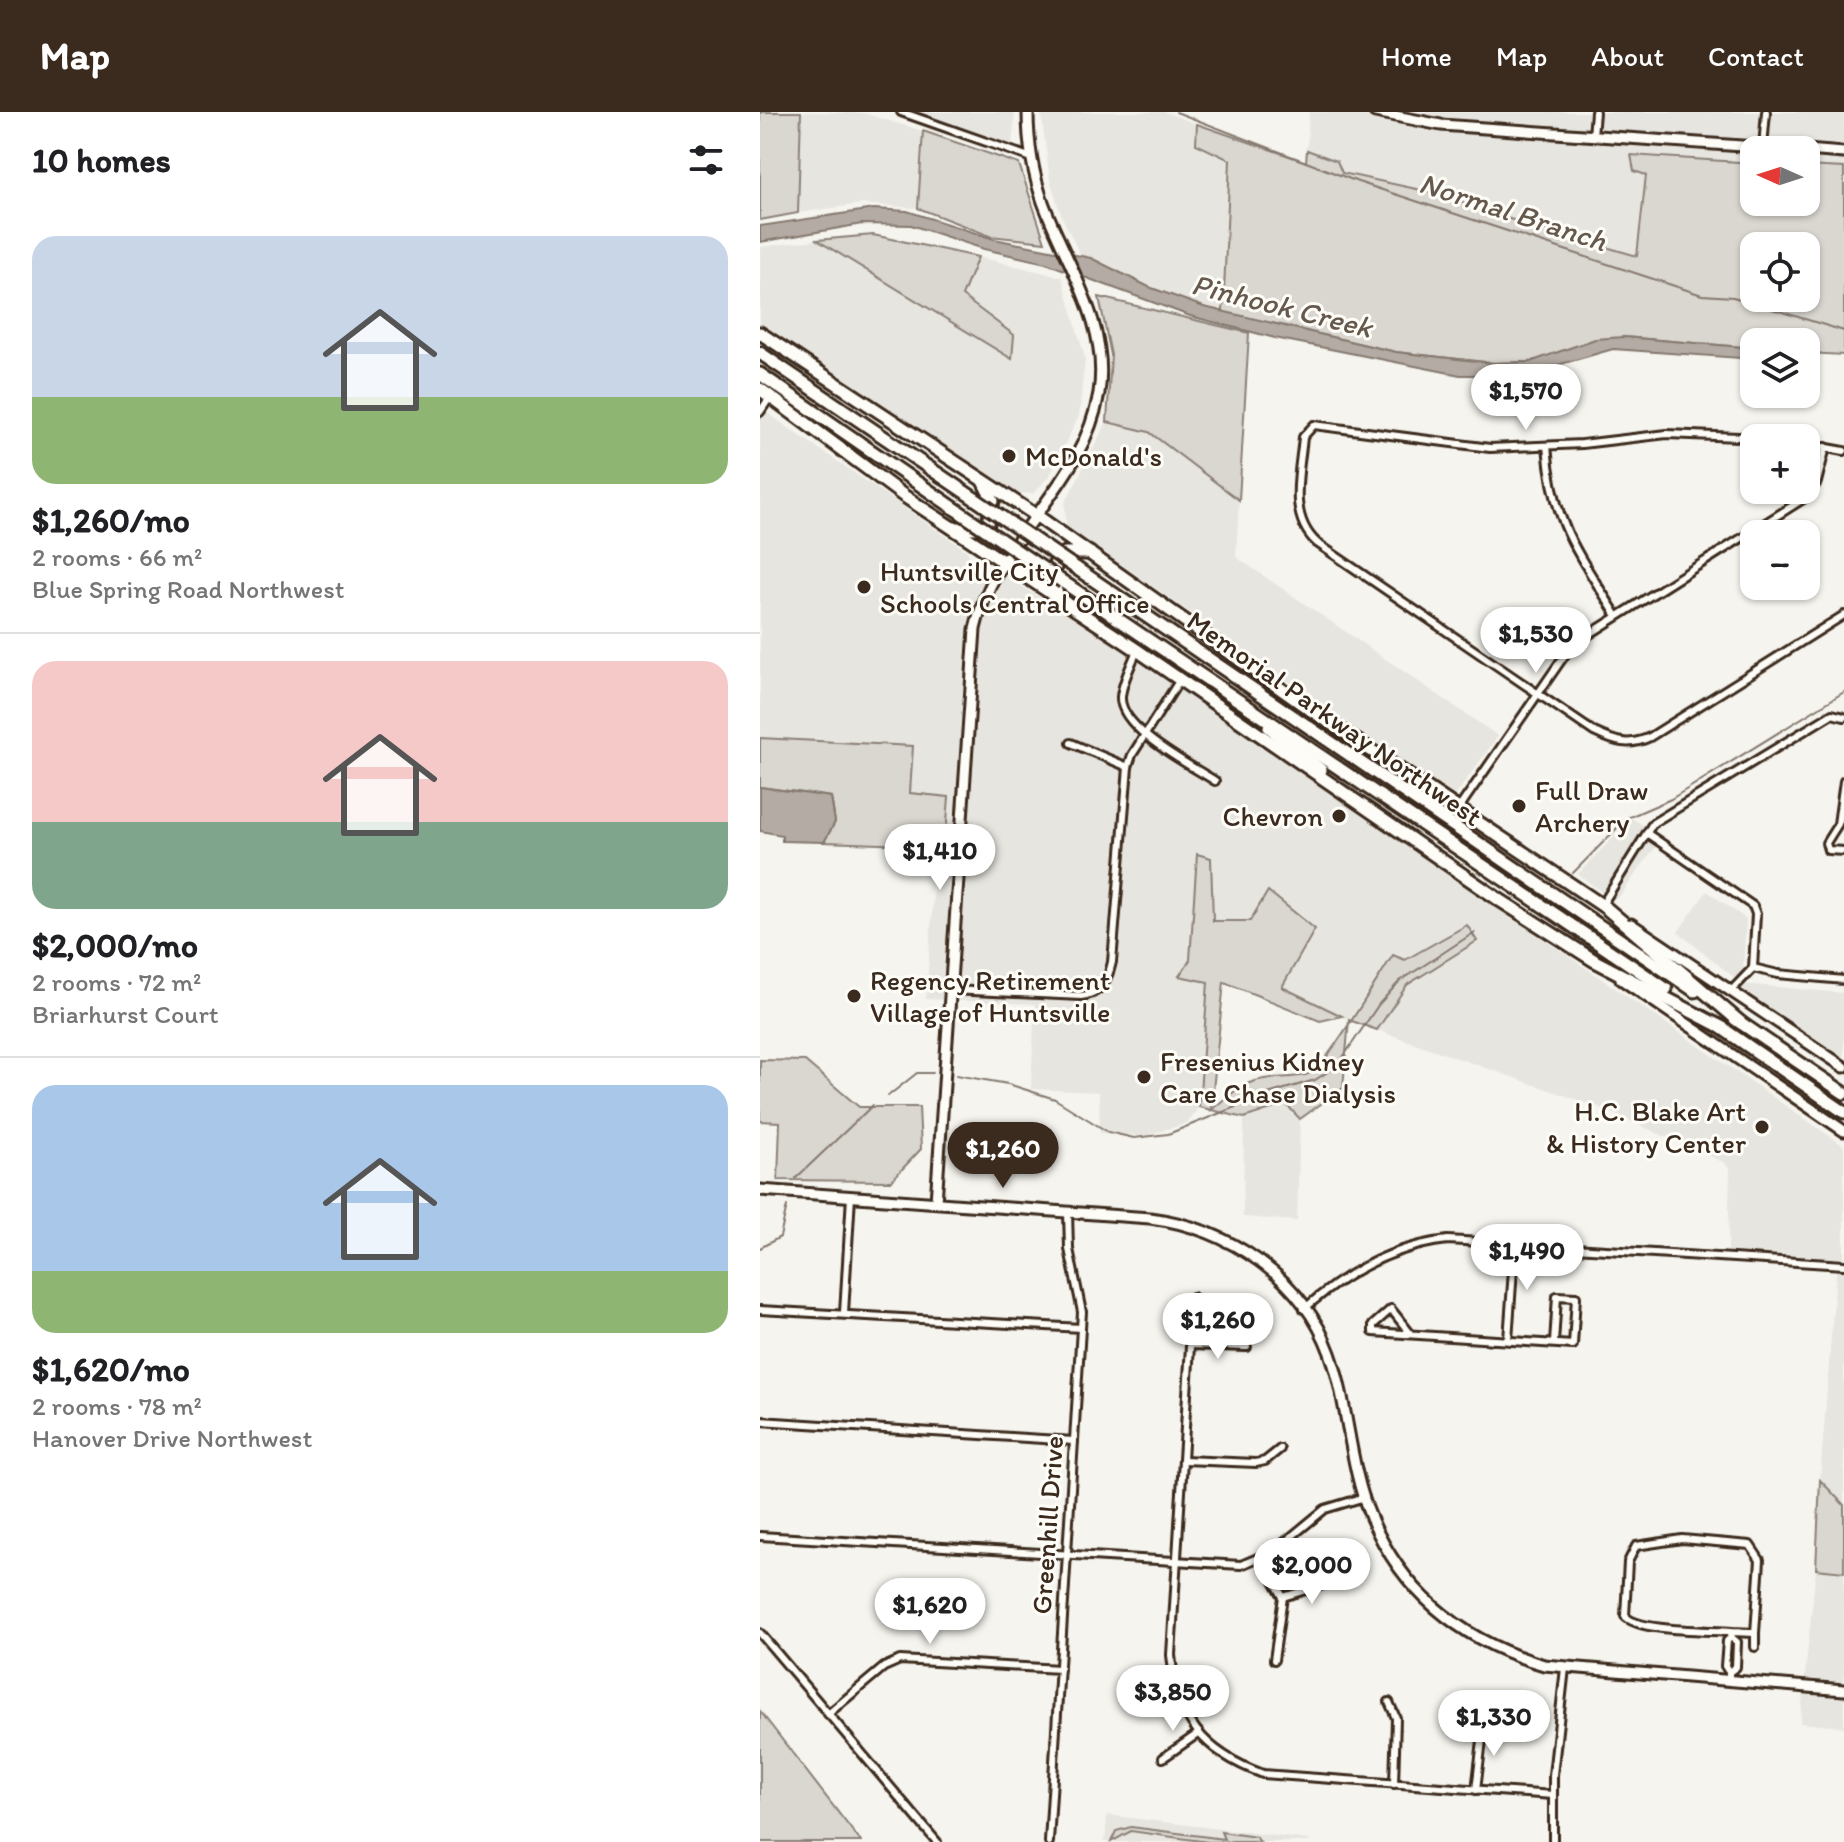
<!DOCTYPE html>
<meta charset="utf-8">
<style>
body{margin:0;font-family:Itim,sans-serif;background:#f6f6f6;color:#202124;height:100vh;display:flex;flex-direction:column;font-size:30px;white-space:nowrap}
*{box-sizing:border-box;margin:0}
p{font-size:26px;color:#757577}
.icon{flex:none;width:44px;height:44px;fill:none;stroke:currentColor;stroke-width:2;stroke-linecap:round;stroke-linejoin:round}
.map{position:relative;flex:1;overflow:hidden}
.drawer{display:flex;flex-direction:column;background:#fff;width:760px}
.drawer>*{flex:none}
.needle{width:52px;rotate:273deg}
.tools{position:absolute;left:980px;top:24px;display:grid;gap:16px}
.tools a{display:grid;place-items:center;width:80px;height:80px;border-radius:16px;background:#fff;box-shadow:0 2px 6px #0004;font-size:40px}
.price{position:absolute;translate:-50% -68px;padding:0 18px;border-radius:28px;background:#fff;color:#222;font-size:26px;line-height:52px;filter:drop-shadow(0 2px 4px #0008)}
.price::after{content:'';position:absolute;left:50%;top:48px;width:24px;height:18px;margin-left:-12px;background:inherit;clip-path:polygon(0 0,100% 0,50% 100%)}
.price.on{background:#3b2a1e;color:#fff}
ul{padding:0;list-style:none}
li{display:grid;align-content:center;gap:16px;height:424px;padding:0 32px}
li+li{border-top:2px solid #e0e0e0}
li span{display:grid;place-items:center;height:248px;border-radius:24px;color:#555}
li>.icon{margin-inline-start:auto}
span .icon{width:144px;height:144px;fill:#fffc;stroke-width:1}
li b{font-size:34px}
h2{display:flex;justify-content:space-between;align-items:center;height:96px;padding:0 32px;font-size:34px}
header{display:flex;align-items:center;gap:48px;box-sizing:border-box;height:112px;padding:0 40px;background:#3b2a1e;color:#fff}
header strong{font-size:38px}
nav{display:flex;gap:44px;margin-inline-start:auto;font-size:28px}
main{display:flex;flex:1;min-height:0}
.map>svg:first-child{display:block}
.built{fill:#e7e5df}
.green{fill:#dad6d0;stroke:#8a8077;stroke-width:2;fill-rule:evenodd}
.water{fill:#b4aca4;stroke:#84786e;stroke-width:2}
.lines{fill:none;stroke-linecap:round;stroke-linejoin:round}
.stream{stroke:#84786e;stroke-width:2}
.street-casing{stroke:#3b2a1e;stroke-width:12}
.secondary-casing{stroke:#3b2a1e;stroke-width:15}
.highway-casing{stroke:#3b2a1e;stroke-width:17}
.street{stroke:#fdfcf7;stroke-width:6}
.secondary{stroke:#fdfcf7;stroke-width:9}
.highway{stroke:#fdfcf7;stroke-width:11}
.highway-bridge-casing{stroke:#3b2a1e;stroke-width:17;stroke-linecap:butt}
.highway-bridge{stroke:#fdfcf7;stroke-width:11}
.poi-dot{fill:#3b2a1e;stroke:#fdfcf7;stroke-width:3}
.labels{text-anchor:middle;stroke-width:6;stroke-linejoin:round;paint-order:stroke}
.poi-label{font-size:28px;fill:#3b2a1e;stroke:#fdfcf7;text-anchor:start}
.street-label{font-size:28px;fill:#3b2a1e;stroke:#fdfcf7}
.water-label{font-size:30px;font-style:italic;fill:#65584d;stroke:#fdfcf7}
</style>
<header>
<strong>Map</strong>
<nav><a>Home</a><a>Map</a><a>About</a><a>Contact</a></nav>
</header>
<main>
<section class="drawer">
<h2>10 homes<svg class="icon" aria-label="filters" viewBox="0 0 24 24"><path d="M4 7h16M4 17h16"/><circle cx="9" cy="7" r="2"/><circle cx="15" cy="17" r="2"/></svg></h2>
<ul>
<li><span style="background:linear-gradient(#c9d6e8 65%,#8fb573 0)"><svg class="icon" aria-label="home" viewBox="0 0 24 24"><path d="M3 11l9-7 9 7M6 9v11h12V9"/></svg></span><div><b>$1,260/mo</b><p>2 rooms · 66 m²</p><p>Blue Spring Road Northwest</p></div></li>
<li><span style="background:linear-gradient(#f6c9c9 65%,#7fa58c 0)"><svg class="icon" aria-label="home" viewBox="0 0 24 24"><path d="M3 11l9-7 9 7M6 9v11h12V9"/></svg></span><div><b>$2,000/mo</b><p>2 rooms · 72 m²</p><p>Briarhurst Court</p></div></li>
<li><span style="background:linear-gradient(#a9c7e8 75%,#8fb573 0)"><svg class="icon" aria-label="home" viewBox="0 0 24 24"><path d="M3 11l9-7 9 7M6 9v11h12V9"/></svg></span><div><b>$1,620/mo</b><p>2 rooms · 78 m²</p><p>Hanover Drive Northwest</p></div></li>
</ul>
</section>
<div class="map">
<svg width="1084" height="1730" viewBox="0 0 1084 1730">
<rect width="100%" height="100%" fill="#f5f4ee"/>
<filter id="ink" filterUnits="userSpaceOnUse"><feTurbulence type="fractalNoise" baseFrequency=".0125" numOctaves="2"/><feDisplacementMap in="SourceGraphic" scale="16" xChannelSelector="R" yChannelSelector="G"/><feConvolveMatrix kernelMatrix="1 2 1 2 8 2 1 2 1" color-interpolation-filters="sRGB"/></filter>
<g filter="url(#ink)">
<!-- built -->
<g class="built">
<polygon points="41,0 103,1 163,19 158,96 101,92 38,101"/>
<polygon points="152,0 255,0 252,34"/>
<polygon points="281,0 405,0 437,12 436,32 470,47 463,200 389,175 321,144 302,105 290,68"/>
<polygon points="549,0 1084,0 1084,56 1046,54 1046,38 994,38 994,51 871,43 886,62 877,144 746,106 684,83 582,61 547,38"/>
<polygon points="57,128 252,247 254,223 202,184 218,145 302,165 325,246 319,304 290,363 274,381 253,382 0,211 0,135"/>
<polygon points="0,296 206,438 216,456 245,464 363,537 1084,1034 1084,1393 1060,1368 1077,1148 968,1139 970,1058 965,1051 841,996 617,918 647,873 716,829 707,813 645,848 633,843 589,908 522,875 490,809 453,809 451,746 437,743 430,848 420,864 448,870 439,995 427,1011 385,1024 340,1021 339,980 271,977 275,892 166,887 175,759 183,760 189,685 149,682 152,634 0,626"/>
<polygon points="347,310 389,320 479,388 476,445 738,624 694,685 306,414 305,391"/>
<polygon points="872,706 902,726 860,784 852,788 818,762"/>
<polygon points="947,779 986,807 982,872 1084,881 1084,950 981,880 982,872 918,820"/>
<polygon points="526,992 540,1007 537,1109 483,1105 484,1006"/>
<polygon points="1056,1457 1084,1460 1084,1615 1040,1611"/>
<polygon points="347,1703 549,1728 549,1730 345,1730"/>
</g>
<!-- green -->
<g class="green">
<polygon points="0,0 41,0 38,101 0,108"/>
<path d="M437,12L546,50L547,38L577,49L582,61L684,83L746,106L877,144L886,63L874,59L871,43L994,51V90H1046V54L1084,56V243L1046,241V230H994V236L864,225L770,250L734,251L636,240L463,200L470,48L436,32ZM994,134H1046V186H994Z"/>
<polygon points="163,19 259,52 285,130 230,124 158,96"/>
<polygon points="113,123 218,145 202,184 254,223 252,247 57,128"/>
<polygon points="339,185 489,221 479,388 389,320 347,310 351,243"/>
<polygon points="0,626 153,634 150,681 189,685 183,760 175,759 176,734 64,730 75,710 71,685 0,675"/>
<path d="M437,742L451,746L453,809H490L508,779L555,817L522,875L582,904L560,909L464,870L451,998C464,988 477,975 492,970C513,962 534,969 553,960C564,956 621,861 633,843L645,848L707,813L717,829L647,873L617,918L589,908L583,976L540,1007L526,992L484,1006L439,995L448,870L419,864L430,848Z"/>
<polygon points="0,948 45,949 99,995 159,995 161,1037 131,1069 18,1068 20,1010 0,1009"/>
<polygon points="1060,1368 1084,1393 1084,1460 1056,1457"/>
<polygon points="0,1599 101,1730 0,1730"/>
<polygon points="371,1715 464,1727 461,1720 496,1725 500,1730 448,1730 371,1719 351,1730 356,1719"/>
</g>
<!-- water -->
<g class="water">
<polygon points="114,97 147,99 234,127 331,146 389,175 444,195 636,240 733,251 770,250 835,227 864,225 994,236 994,247 853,237 763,263 700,263 515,226 430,204 286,151 224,137 151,113 102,112 0,130 0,114"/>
<polygon points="0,675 71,685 75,710 64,730 22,729 22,723 0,719"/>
</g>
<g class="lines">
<!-- stream -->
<g class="stream">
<polyline points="416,0 598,70 942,183 973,185 1084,219"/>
<polyline points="813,761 867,706 911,687 1084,580"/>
<polyline points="196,963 248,972 295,987 348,1020 374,1026 408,1022 508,982 555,968 577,954 619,892 640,869 715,820"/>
<polyline points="128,984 157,961 173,961"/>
<polyline points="36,1066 113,993"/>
<polyline points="0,1136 20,1125 27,1094"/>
</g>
<defs>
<g id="street">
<polyline points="141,0 272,46"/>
<polyline points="833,24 835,0"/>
<polyline points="1003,35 1006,0"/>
<polyline points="0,300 10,285"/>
<path d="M1003,326L907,322L822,332L730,336L554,313L543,325C540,360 527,404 557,431L834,620C855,630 869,635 890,625L1084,503"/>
<polyline points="1046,332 1084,339"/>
<path d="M787,334C793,412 817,439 857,504"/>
<path d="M377,538C372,552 362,570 361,585C359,617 432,654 455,669"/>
<polyline points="311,631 368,655"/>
<polyline points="1084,669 1078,712 1066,731 1068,738 1084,739"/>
<polyline points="699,696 811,534 1048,384 1057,370 1066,335"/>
<polyline points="888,722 993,794 996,802 993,856"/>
<polyline points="842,793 893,711 1072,602 1084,605"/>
<polyline points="993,856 1018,862 1084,868"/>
<path d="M190,878L321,884C341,882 348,868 352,850L368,655L372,643L419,569"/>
<polyline points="971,879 993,856"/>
<path d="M433,1185L411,1543C417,1607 443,1640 503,1662L793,1683"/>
<path d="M544,1197C586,1160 633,1134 688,1128L1084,1153"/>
<polyline points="0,1198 321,1216"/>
<polyline points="84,1201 91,1084"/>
<polyline points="650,1221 631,1197 613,1213 613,1220 813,1233 816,1185 797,1184 794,1231"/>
<polyline points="748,1228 755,1129"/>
<polyline points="431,1233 487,1235"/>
<polyline points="0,1309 314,1329"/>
<polyline points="424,1348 496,1351 505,1349 520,1337"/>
<polyline points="0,1424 481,1453 514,1439 565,1397 605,1385"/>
<polyline points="502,1447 523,1485 514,1548"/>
<polyline points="523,1485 572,1470"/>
<polyline points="0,1521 177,1730"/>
<path d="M971,1525L972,1520C949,1518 878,1520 865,1504L868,1450L876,1434L922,1427L990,1433L1000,1448L995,1521L972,1520"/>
<polyline points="995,1535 995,1521"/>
<polyline points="969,1569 969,1560 965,1554 967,1529 971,1525 977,1530 976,1555 969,1560"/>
<polyline points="629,1590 636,1606 634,1672"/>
<polyline points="68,1602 124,1555 140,1548 300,1557"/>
<polyline points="403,1646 439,1621"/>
<polyline points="716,1678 723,1620 731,1607"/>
<polyline points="289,1730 322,1200 309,1137 308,1100"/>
<polyline points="793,1730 793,1663 805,1556"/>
</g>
<g id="secondary">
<polyline points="615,0 681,13 1040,38"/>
<polyline points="1046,38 1084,41"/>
<polyline points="871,812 1084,955"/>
<polyline points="861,867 1084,1019"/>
<path d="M0,1078L390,1106C468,1116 542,1165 570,1241C589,1294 589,1354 611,1406C644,1483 705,1530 784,1553L1084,1578"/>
<path d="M176,1090L215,517C234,428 324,374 339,281C350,212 306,152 283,90C273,62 268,30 268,0"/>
</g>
<g id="highway">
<polyline points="0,221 277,404 545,594 846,796 981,911"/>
<polyline points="0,241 215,387"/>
<polyline points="0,262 204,403"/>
<polyline points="0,277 144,384 377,538 738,787 835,849 965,917"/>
<polyline points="193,416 218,416 228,411 233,389 223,369"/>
<polyline points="316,456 935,879"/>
<polyline points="303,470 906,877"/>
<polyline points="299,489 293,469 296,448 305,441 330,441"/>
<polyline points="509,615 561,658"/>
<polyline points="975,907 1084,981"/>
<polyline points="959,914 1084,1000"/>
</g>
</defs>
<!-- street casing -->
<use href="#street" class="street-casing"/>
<!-- secondary casing -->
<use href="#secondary" class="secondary-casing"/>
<!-- highway casing -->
<use href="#highway" class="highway-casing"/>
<!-- street -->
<use href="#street" class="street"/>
<!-- secondary -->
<use href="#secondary" class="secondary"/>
<!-- highway -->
<use href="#highway" class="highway"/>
<defs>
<g id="highway-bridge">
<polyline points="215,387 316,456"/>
<polyline points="204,403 303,470"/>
</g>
</defs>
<!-- highway-bridge casing -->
<use href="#highway-bridge" class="highway-bridge-casing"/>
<!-- highway-bridge -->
<use href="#highway-bridge" class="highway-bridge"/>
</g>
</g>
<!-- markers -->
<g class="poi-dot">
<circle cx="249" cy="344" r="8"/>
<circle cx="104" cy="475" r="8"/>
<circle cx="759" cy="694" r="8"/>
<circle cx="579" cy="704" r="8"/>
<circle cx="94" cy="884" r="8"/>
<circle cx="384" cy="965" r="8"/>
<circle cx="1002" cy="1015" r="8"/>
</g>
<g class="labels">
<!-- poi labels -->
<g class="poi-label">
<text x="265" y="354">McDonald's</text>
<text x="120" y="469">Huntsville City<tspan x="120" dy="32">Schools Central Office</tspan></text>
<text x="775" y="688">Full Draw<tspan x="775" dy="32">Archery</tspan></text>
<text x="563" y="714" text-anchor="end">Chevron</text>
<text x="110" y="878">Regency Retirement<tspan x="110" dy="32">Village of Huntsville</tspan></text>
<text x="400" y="959">Fresenius Kidney<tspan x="400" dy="32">Care Chase Dialysis</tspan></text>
<text x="986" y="1009" text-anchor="end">H.C. Blake Art<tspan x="986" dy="32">&amp; History Center</tspan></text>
</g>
<!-- street labels -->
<g class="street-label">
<text transform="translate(575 606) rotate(35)" y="10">Memorial Parkway Northwest</text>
<text transform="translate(287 1413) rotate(-86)" y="10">Greenhill Drive</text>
</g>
<!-- water labels -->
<g class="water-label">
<text transform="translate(753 100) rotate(18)" y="10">Normal Branch</text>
<text transform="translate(522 194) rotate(14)" y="10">Pinhook Creek</text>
</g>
</g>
</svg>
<div class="tools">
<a><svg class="needle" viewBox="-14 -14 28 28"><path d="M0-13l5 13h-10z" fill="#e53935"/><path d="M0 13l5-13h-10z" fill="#757577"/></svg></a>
<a><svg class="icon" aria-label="locate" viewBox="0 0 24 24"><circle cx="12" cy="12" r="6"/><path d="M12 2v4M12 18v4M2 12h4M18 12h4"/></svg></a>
<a><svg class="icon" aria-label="layers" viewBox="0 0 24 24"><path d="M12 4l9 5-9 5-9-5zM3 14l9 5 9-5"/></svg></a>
<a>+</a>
<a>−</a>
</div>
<b class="price" style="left:766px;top:320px">$1,570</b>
<b class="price" style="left:776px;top:563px">$1,530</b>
<b class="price" style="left:180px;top:780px">$1,410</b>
<b class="price on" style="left:243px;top:1078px">$1,260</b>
<b class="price" style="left:767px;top:1180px">$1,490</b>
<b class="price" style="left:458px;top:1249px">$1,260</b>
<b class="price" style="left:552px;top:1494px">$2,000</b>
<b class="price" style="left:170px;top:1534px">$1,620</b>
<b class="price" style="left:413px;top:1621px">$3,850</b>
<b class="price" style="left:734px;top:1646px">$1,330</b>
</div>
</main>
